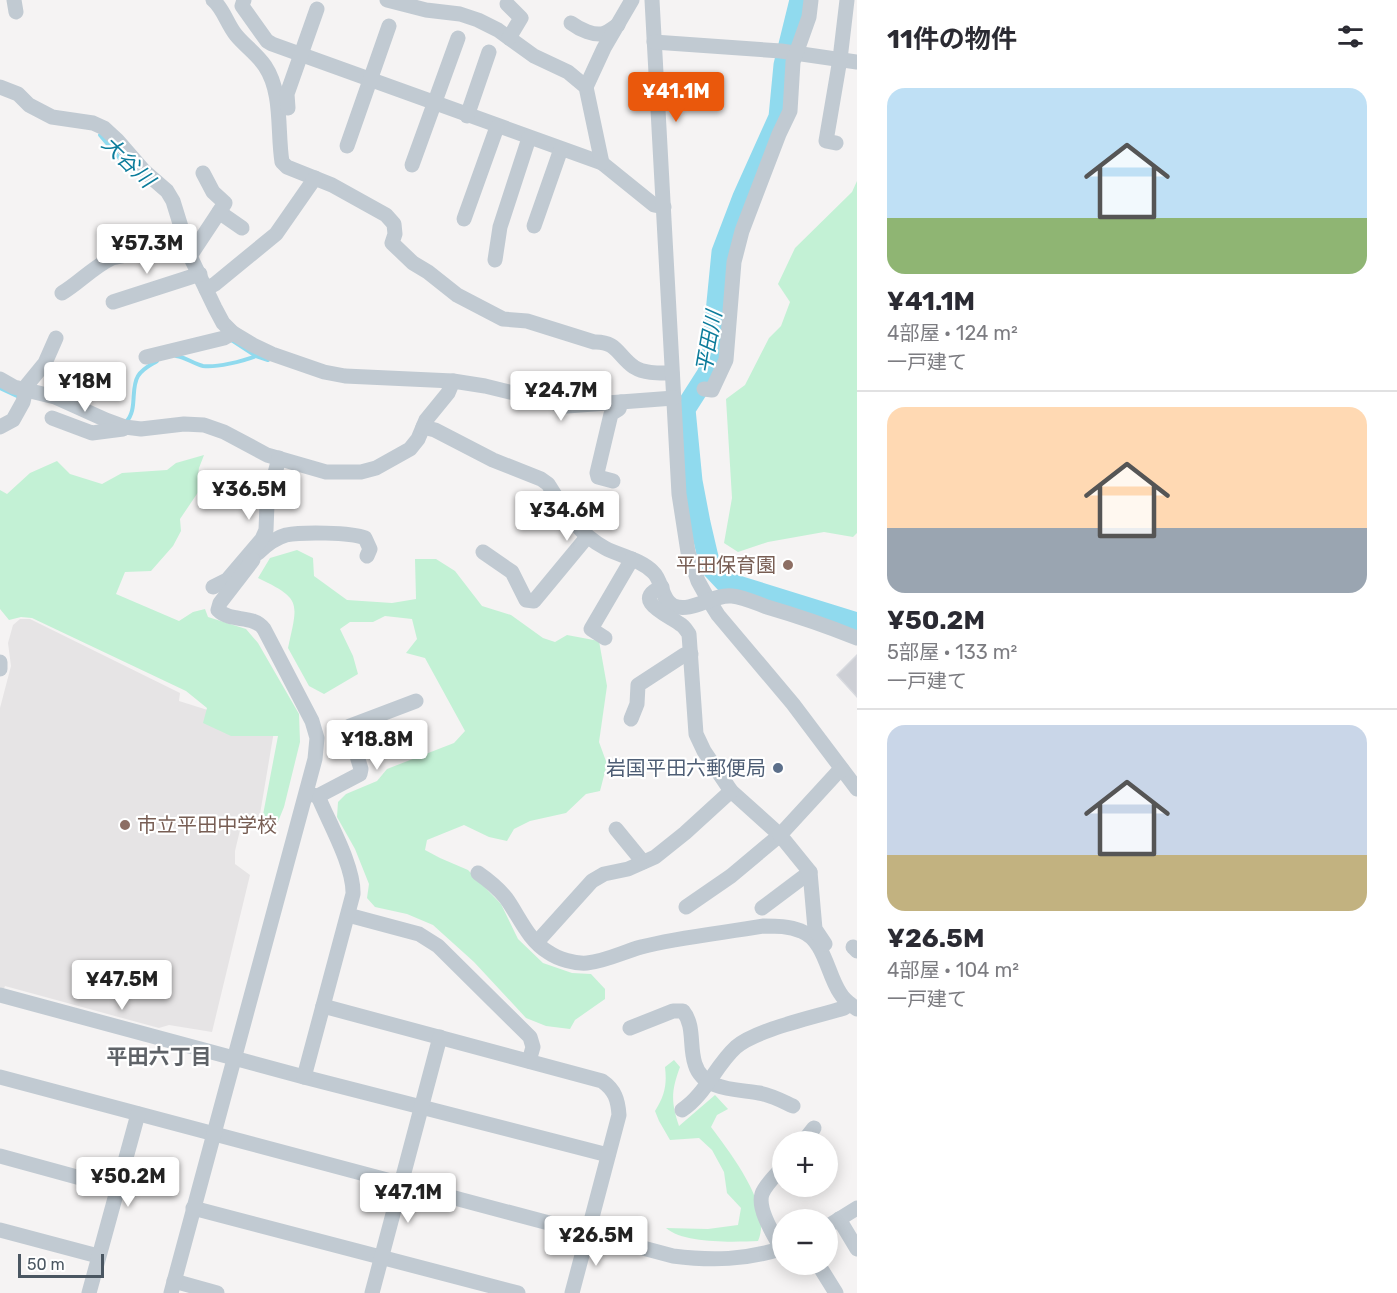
<!DOCTYPE html>
<html lang="ja">
<meta charset="utf-8">
<style>
body{margin:0;font-family:Rubik,"Noto Sans JP",sans-serif;background:#f2f2f3;color:#2b2b33;height:100vh;display:flex;flex-direction:column;font-size:22px;white-space:nowrap}
*{box-sizing:border-box;margin:0}
p{font-size:20px;color:#7c7c81}
.icon{flex:none;width:33px;height:33px;fill:none;stroke:currentColor;stroke-width:2;stroke-linecap:round;stroke-linejoin:round}
.map{position:relative;flex:1;overflow:hidden}
.drawer{display:flex;flex-direction:column;background:#fff;width:540px}
.drawer>*{flex:none}
.controls{position:absolute;left:772px;top:1131px;display:grid;gap:12px}
.controls a{display:grid;place-items:center;width:66px;height:66px;border-radius:50%;background:#fff;box-shadow:0 3px 15px #0003;font-size:30px}
.scale{position:absolute;left:18px;bottom:15px;width:86px;box-sizing:border-box;padding-left:6px;border:3px solid #4a5661;border-top:0;font-size:16px;line-height:21px;white-space:nowrap;color:#4a5661;-webkit-text-stroke:4px #fff;paint-order:stroke}
.price{position:absolute;translate:-50% -51px;padding:0 14px;border-radius:6px;background:#fff;color:#222;font-size:20px;line-height:39px;filter:drop-shadow(0 2px 3px #0008)}
.price::after{content:'';position:absolute;left:50%;top:36px;width:18px;height:14px;margin-left:-9px;background:inherit;clip-path:polygon(0 0,100% 0,50% 100%)}
.price.selected{background:#ea580c;color:#fff}
ul{padding:0;list-style:none}
li{display:grid;align-content:center;gap:12px;height:318px;padding:0 30px}
li+li{border-top:2px solid #e1e1e2}
li span{display:grid;place-items:center;height:186px;border-radius:18px;color:#555}
li>.icon{margin-inline-start:auto}
span .icon{width:108px;height:108px;fill:#fffc;stroke-width:1}
li b{font-size:26px}
h2{display:flex;justify-content:space-between;align-items:center;height:72px;padding:0 30px;font-size:26px}
main{display:flex;flex:1;min-height:0}
.map>svg:first-child{display:block}
.education{fill:#e6e4e5}
.green{fill:#c3f1d5}
.lines{fill:none;stroke-linecap:round;stroke-linejoin:round}
.stream{stroke:#90daee;stroke-width:4}
.river{stroke:#90daee;stroke-width:21}
.building{fill:#cdcfd5;stroke:#d7d9de;stroke-width:1.5}
.minor{stroke:#c1cad2;stroke-width:15}
.education-dot{fill:#8d6e63;stroke:#fff;stroke-width:2}
.service-dot{fill:#5c6f8a;stroke:#fff;stroke-width:2}
.labels{text-anchor:middle;stroke-width:4.5;stroke-linejoin:round;paint-order:stroke}
.education-label{font-size:20px;fill:#785e54;stroke:#fff;text-anchor:end}
.service-label{font-size:20px;fill:#4e5e75;stroke:#fff;text-anchor:end}
.water-label{font-size:21px;font-style:italic;fill:#0c7c9b;stroke:#fff}
.neighbourhood-label{font-size:21px;font-weight:bold;fill:#5f6368;stroke:#fff}
</style>
<main>
<div class="map">
<svg width="857" height="1293" viewBox="0 0 857 1293">
<rect width="100%" height="100%" fill="#f5f3f3"/>
<!-- education -->
<polygon class="education" points="20,619 30,619 180,693 179,701 274,731 259,820 240,830 235,851 235,864 250,875 212,1032 169,1025 159,1028 5,986 3,991 0,990 0,708 11,666 8,643 13,625"/>
<!-- green -->
<g class="green">
<polygon points="857,181 857,533 853,537 824,532 768,542 738,552 724,543 732,498 726,399 745,385 769,338 781,326 790,302 778,284 795,248 852,192"/>
<polygon points="204,455 199,468 198,475 207,479 180,519 181,531 173,546 151,571 125,572 116,594 179,621 193,612 205,609 208,617 246,629 258,643 299,714 300,742 284,807 275,829 262,820 278,736 231,736 203,723 207,708 186,691 32,618 21,617 9,620 0,609 0,490 7,494 30,473 57,461 70,474 102,484 122,473 167,470 176,463"/>
<path d="M297,550L313,558L314,576L347,600L392,603L416,599L415,559H436L455,571L482,606L511,615L543,638L555,642L567,635L599,641L607,686L599,742L607,764L600,791L586,794L566,813L530,821L514,829L507,841L489,837L464,825L427,840L425,850L440,858L468,870L501,904L518,939L543,963L572,973L591,974L605,989V999L575,1020L570,1029L546,1026L526,1018L474,962L433,925L407,914L375,907L367,898L369,884L355,849L337,817L338,802L346,794L377,781L387,769L454,743L465,731L425,658L406,653L417,639L412,619L385,616L373,622H350L340,629L353,656L358,674L324,694L309,686L288,648C298,602 302,599 258,578L270,558Z"/>
<path d="M674,1060L680,1067C671,1091 671,1102 679,1126L715,1095L728,1109L717,1115L711,1127C731,1154 773,1207 758,1241C734,1242 684,1244 666,1228L708,1229L738,1225L741,1208L727,1193L724,1172L712,1150L699,1138L670,1140L659,1121L655,1111C665,1095 667,1085 665,1067Z"/>
</g>
<g class="lines">
<!-- stream -->
<g class="stream">
<polyline points="100,135 122,161 138,175"/>
<polyline points="230,339 256,356 268,360"/>
<path d="M176,356C186,357 193,364 203,366C216,368 243,361 256,356"/>
<polyline points="0,388 17,396"/>
<path d="M126,422C138,410 130,389 138,376C143,368 151,365 157,361"/>
</g>
<!-- river -->
<polyline class="river" points="800,0 784,65 779,117 743,197 722,252 713,343 708,373 685,409 692,481 700,523 710,566 725,582 857,623"/>
</g>
<!-- building -->
<polygon class="building" points="857,655 857,697 837,675"/>
<g class="lines">
<!-- minor -->
<g class="minor">
<polyline points="14,0 16,12"/>
<path d="M213,0C223,8 227,24 236,35C245,46 257,54 265,66C283,93 277,131 282,162L287,167L332,185L386,215L394,224L395,234L392,243L413,263L428,272L457,295L503,319L527,321L594,342C617,341 618,356 634,367C645,374 660,373 672,373"/>
<polyline points="244,0 242,6 267,41 272,44 602,163 654,205 664,207"/>
<polyline points="387,0 426,10 460,14 478,20 498,30 534,56 568,72 586,87 602,163"/>
<polyline points="652,0 679,494 688,552 698,581 708,599 718,615 793,704 857,789"/>
<polyline points="507,4 521,18 509,38"/>
<path d="M571,23C579,29 595,37 605,33C610,31 614,27 618,25"/>
<polyline points="654,42 781,51 857,62"/>
<polyline points="0,87 18,94 29,105 52,117 93,123 104,128 117,140 144,171 167,191 173,201 190,256 215,308 223,323 233,333 253,345 272,354 324,372 345,376 453,381 485,386 567,406 674,398"/>
<polyline points="586,87 604,48 632,0"/>
<polyline points="288,108 287,94 317,9"/>
<polyline points="467,116 489,52"/>
<polyline points="836,143 826,141 840,59 847,0"/>
<polyline points="347,146 389,26"/>
<polyline points="412,165 458,38"/>
<polyline points="219,212 242,228"/>
<polyline points="464,219 497,127"/>
<polyline points="534,226 561,149"/>
<polyline points="190,256 225,203 213,192 203,173"/>
<polyline points="495,260 500,227 529,138"/>
<polyline points="206,289 215,284 276,234 315,178"/>
<path d="M62,293C79,283 93,267 112,258L185,243"/>
<polyline points="113,302 200,274"/>
<polyline points="146,357 224,338 233,333"/>
<polyline points="0,379 14,387 55,397 106,420 125,427 141,429 184,424 204,425 224,432 267,455 326,472 361,472 376,468 410,449 418,439 426,420 448,393 453,381"/>
<polyline points="704,389 712,390 726,360 734,262 742,231 779,134 790,111 793,62 809,17 811,0"/>
<polyline points="52,418 92,433 123,429"/>
<polyline points="0,427 13,420 23,402 27,385 45,363 56,338"/>
<path d="M423,427L435,430L493,460L541,479L548,484C564,509 577,533 605,548C620,556 640,559 653,572C663,581 661,601 674,606C692,613 712,594 732,596C743,597 756,603 767,607C798,616 827,626 857,638"/>
<polyline points="613,481 598,477 597,473 611,414 619,409 621,402"/>
<polyline points="483,552 512,572 526,600 534,601 587,537"/>
<path d="M258,553C265,546 275,538 286,535C301,532 351,532 365,538L370,549L367,556"/>
<polyline points="213,587 227,580 262,539 266,530 267,504 279,458"/>
<path d="M662,587C630,600 668,615 680,624C684,626 686,630 689,634L696,734L704,751L731,791L780,835L731,876L686,907"/>
<polyline points="605,638 591,629 632,559"/>
<polyline points="0,662 0,669"/>
<polyline points="631,719 637,704 638,685 684,655 691,654"/>
<polyline points="308,794 318,796 360,774 361,769 349,730 350,726 416,701"/>
<polyline points="616,829 643,862"/>
<path d="M478,873C488,880 498,888 506,898C519,916 528,940 548,952C558,959 575,964 587,963C606,961 623,952 641,947C680,937 723,933 764,926C776,926 789,926 801,931C825,940 827,974 840,993C844,1000 851,1005 857,1009"/>
<polyline points="762,908 810,872"/>
<polyline points="348,915 419,934 438,946 530,1037 533,1047 529,1061"/>
<polyline points="537,942 592,881 604,874 628,869 655,857 685,833 731,791"/>
<polyline points="825,944 815,929 810,872 780,835 836,774 842,770"/>
<polyline points="853,947 857,951"/>
<polyline points="0,995 304,1077 608,1155"/>
<path d="M323,1006L602,1081C615,1090 618,1100 619,1115L572,1293"/>
<path d="M630,1028L673,1011H683C695,1026 689,1046 695,1064C703,1091 737,1089 759,1093C771,1095 782,1101 793,1106"/>
<path d="M0,1077L673,1256C712,1261 746,1260 783,1248"/>
<path d="M304,1077L353,894C354,866 329,823 318,796"/>
<path d="M682,1110C706,1094 715,1066 736,1047C757,1029 816,1017 844,1008L850,1004"/>
<polyline points="803,1142 814,1128"/>
<polyline points="0,1156 117,1188"/>
<polyline points="193,1208 518,1293"/>
<polyline points="839,1219 857,1249"/>
<polyline points="828,1226 857,1208"/>
<polyline points="0,1230 98,1256"/>
<path d="M781,1248C774,1235 757,1209 762,1194C765,1185 777,1174 783,1167"/>
<polyline points="818,1264 836,1293"/>
<polyline points="174,1281 217,1293"/>
<polyline points="89,1293 138,1114"/>
<path d="M171,1293L315,759L317,738L312,721L264,629C253,614 231,623 218,610L220,603L253,560"/>
<polyline points="372,1293 440,1037"/>
</g>
</g>
<!-- markers -->
<g class="education-dot">
<circle cx="788" cy="565" r="6"/>
<circle cx="125" cy="825" r="6"/>
</g>
<circle class="service-dot" cx="778" cy="768" r="6"/>
<g class="labels">
<!-- education labels -->
<g class="education-label">
<text x="776" y="572">平田保育園</text>
<text x="137" y="832" text-anchor="start">市立平田中学校</text>
</g>
<!-- service labels -->
<g class="service-label">
<text x="766" y="775">岩国平田六郵便局</text>
</g>
<!-- water labels -->
<g class="water-label">
<text transform="translate(128 162) rotate(44)" y="7">大谷川</text>
<text transform="translate(709 342) rotate(-80)" y="7">平田川</text>
</g>
<!-- neighbourhood labels -->
<g class="neighbourhood-label">
<text x="159" y="1064">平田六丁目</text>
</g>
</g>
</svg>
<div class="controls">
<a>+</a>
<a>−</a>
</div>
<div class="scale">50 m</div>
<b class="price selected" style="left:676px;top:123px">¥41.1M</b>
<b class="price" style="left:147px;top:275px">¥57.3M</b>
<b class="price" style="left:85px;top:413px">¥18M</b>
<b class="price" style="left:561px;top:422px">¥24.7M</b>
<b class="price" style="left:249px;top:521px">¥36.5M</b>
<b class="price" style="left:567px;top:542px">¥34.6M</b>
<b class="price" style="left:377px;top:771px">¥18.8M</b>
<b class="price" style="left:122px;top:1011px">¥47.5M</b>
<b class="price" style="left:128px;top:1208px">¥50.2M</b>
<b class="price" style="left:408px;top:1224px">¥47.1M</b>
<b class="price" style="left:596px;top:1267px">¥26.5M</b>
</div>
<section class="drawer">
<h2>11件の物件<svg class="icon" aria-label="filters" viewBox="0 0 24 24"><path d="M4 7h16M4 17h16"/><circle cx="9" cy="7" r="2"/><circle cx="15" cy="17" r="2"/></svg></h2>
<ul>
<li><span style="background:linear-gradient(#bfe0f5 70%,#8fb573 0)"><svg class="icon" aria-label="home" viewBox="0 0 24 24"><path d="M3 11l9-7 9 7M6 9v11h12V9"/></svg></span><div><b>¥41.1M</b><p>4部屋 · 124 m²</p><p>一戸建て</p></div></li>
<li><span style="background:linear-gradient(#ffd9b3 65%,#9aa5b1 0)"><svg class="icon" aria-label="home" viewBox="0 0 24 24"><path d="M3 11l9-7 9 7M6 9v11h12V9"/></svg></span><div><b>¥50.2M</b><p>5部屋 · 133 m²</p><p>一戸建て</p></div></li>
<li><span style="background:linear-gradient(#c9d6e8 70%,#c2b280 0)"><svg class="icon" aria-label="home" viewBox="0 0 24 24"><path d="M3 11l9-7 9 7M6 9v11h12V9"/></svg></span><div><b>¥26.5M</b><p>4部屋 · 104 m²</p><p>一戸建て</p></div></li>
</ul>
</section>
</main>
